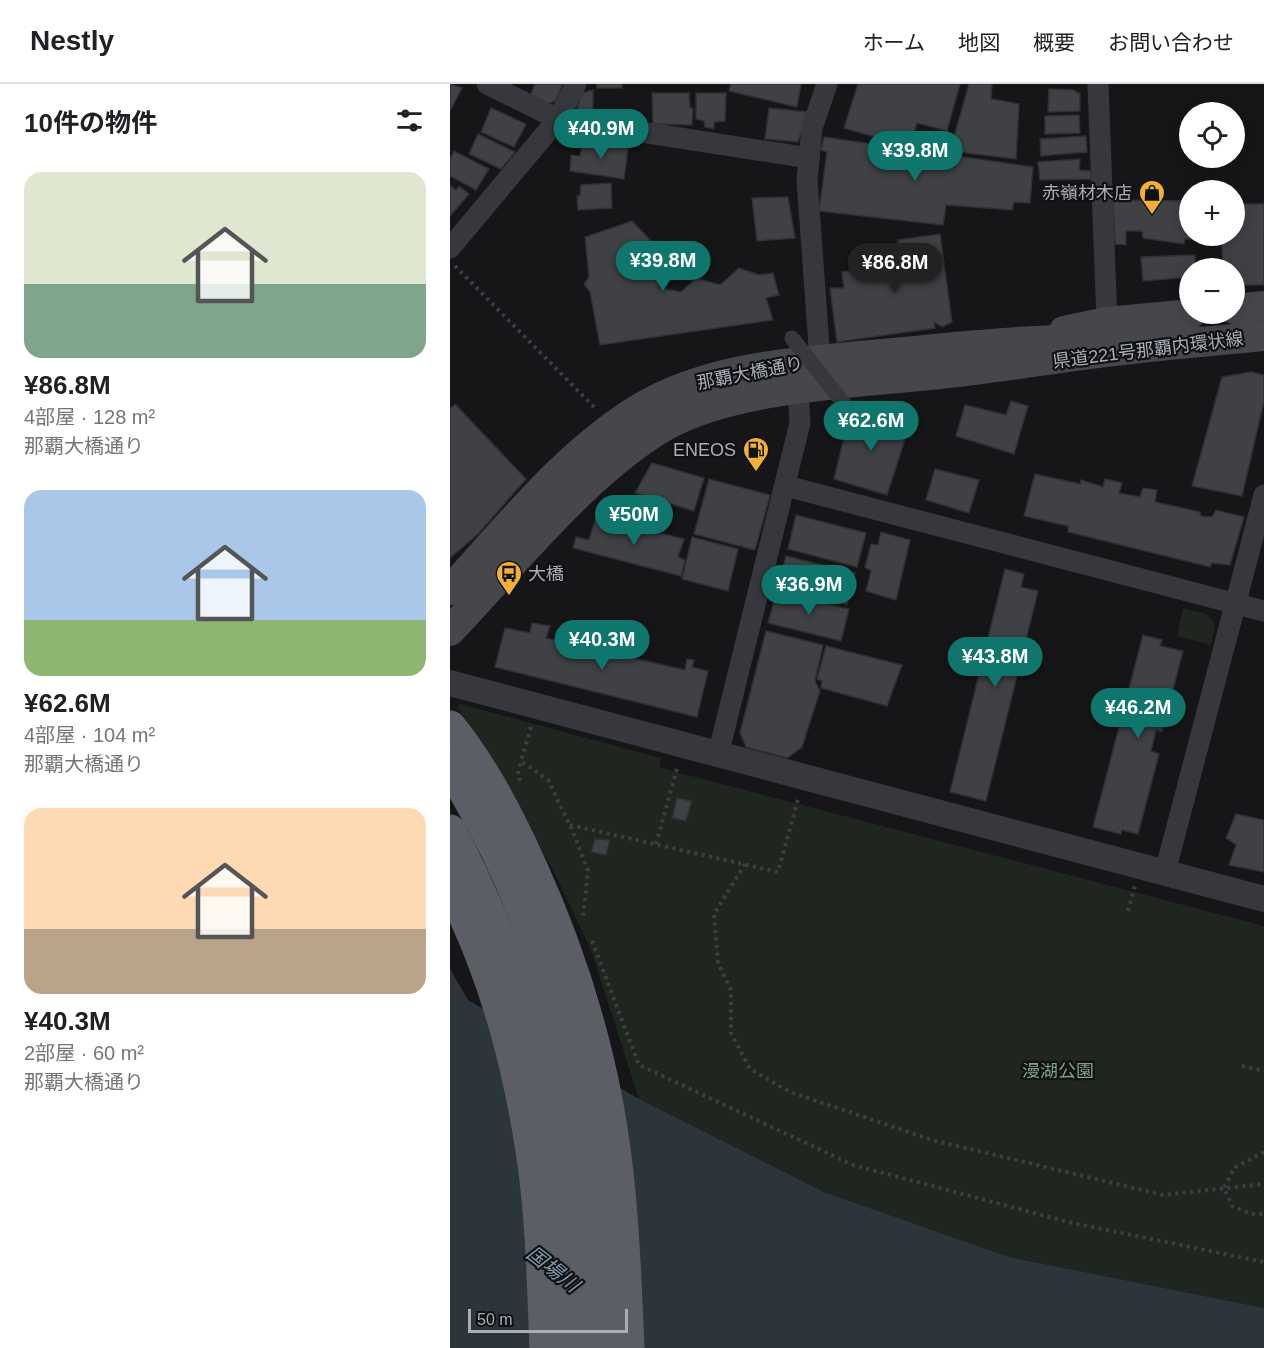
<!DOCTYPE html>
<html lang="ja">
<meta charset="utf-8">
<style>
body{margin:0;font-family:Helvetica,"Noto Sans JP",sans-serif;background:#f2f2f2;color:#202124;height:100vh;display:flex;flex-direction:column;font-size:22px;white-space:nowrap}
*{box-sizing:border-box;margin:0}
p{font-size:20px;color:#757577}
.icon{flex:none;width:33px;height:33px;fill:none;stroke:currentColor;stroke-width:2;stroke-linecap:round;stroke-linejoin:round}
.map{position:relative;flex:1;overflow:hidden}
.panel{display:flex;flex-direction:column;background:#fff;width:450px}
.panel>*{flex:none}
.tools{position:absolute;left:729px;top:18px;display:grid;gap:12px}
.tools a{display:grid;place-items:center;width:66px;height:66px;border-radius:50%;background:#fff;box-shadow:0 3px 15px #0003;font-size:30px}
.scale{position:absolute;left:18px;bottom:15px;width:160px;box-sizing:border-box;padding-left:6px;border:3px solid #a8adb8;border-top:0;font-size:16px;line-height:21px;white-space:nowrap;color:#a8adb8;-webkit-text-stroke:4px #111113;paint-order:stroke}
.price{position:absolute;translate:-50% -51px;padding:0 14px;border-radius:21px;background:#0f766e;color:#fff;font-size:20px;line-height:39px;filter:drop-shadow(0 2px 3px #0008)}
.price::after{content:'';position:absolute;left:50%;top:36px;width:18px;height:14px;margin-left:-9px;background:inherit;clip-path:polygon(0 0,100% 0,50% 100%)}
.price.selected{background:#222;color:#fff}
ul{padding:0;list-style:none}
li{display:grid;align-content:center;gap:12px;height:318px;padding:0 24px}
li span{display:grid;place-items:center;height:186px;border-radius:18px;color:#555}
li>.icon{margin-inline-start:auto}
span .icon{width:108px;height:108px;fill:#fffc;stroke-width:1}
li b{font-size:26px}
h2{display:flex;justify-content:space-between;align-items:center;height:72px;padding:0 24px;font-size:26px}
header{display:flex;align-items:center;gap:36px;box-sizing:border-box;height:84px;padding:0 30px;background:#fff;border-bottom:2px solid #e0e0e0}
header strong{font-size:28px}
nav{display:flex;gap:33px;margin-inline-start:auto;font-size:21px}
main{display:flex;flex:1;min-height:0}
.map>svg:first-child{display:block}
.green{fill:#1e261f}
.water{fill:#2c353c}
.building{fill:#404145;stroke:#303034;stroke-width:1.5}
.lines{fill:none;stroke-linecap:round;stroke-linejoin:round}
.path{stroke:#3d3f44;stroke-width:4;stroke-dasharray:3 4.5;stroke-linecap:butt}
.minor{stroke:#37383d;stroke-width:21}
.tertiary{stroke:#37383d;stroke-width:26}
.secondary{stroke:#45474d;stroke-width:30}
.trunk{stroke:#5b5e65;stroke-width:33}
.pedestrian-bridge{stroke:#37383d;stroke-width:15}
.labels{text-anchor:middle;stroke-width:4.5;stroke-linejoin:round;paint-order:stroke}
.poi-label{font-size:18px;fill:#a8adb8;stroke:#111113;text-anchor:end}
.street-label{font-size:18px;fill:#a8adb8;stroke:#111113}
.park-label{font-size:18px;fill:#7fa381;stroke:#111113}
.water-label{font-size:20px;font-style:italic;fill:#7f9bb3;stroke:#111113}
</style>
<header>
<strong>Nestly</strong>
<nav><a>ホーム</a><a>地図</a><a>概要</a><a>お問い合わせ</a></nav>
</header>
<main>
<section class="panel">
<h2>10件の物件<svg class="icon" aria-label="filters" viewBox="0 0 24 24"><path d="M4 7h16M4 17h16"/><circle cx="9" cy="7" r="2"/><circle cx="15" cy="17" r="2"/></svg></h2>
<ul>
<li><span style="background:linear-gradient(#dfe7d0 60%,#7fa58c 0)"><svg class="icon" aria-label="home" viewBox="0 0 24 24"><path d="M3 11l9-7 9 7M6 9v11h12V9"/></svg></span><div><b>¥86.8M</b><p>4部屋 · 128 m²</p><p>那覇大橋通り</p></div></li>
<li><span style="background:linear-gradient(#a9c7e8 70%,#8fb573 0)"><svg class="icon" aria-label="home" viewBox="0 0 24 24"><path d="M3 11l9-7 9 7M6 9v11h12V9"/></svg></span><div><b>¥62.6M</b><p>4部屋 · 104 m²</p><p>那覇大橋通り</p></div></li>
<li><span style="background:linear-gradient(#ffd9b3 65%,#b9a48a 0)"><svg class="icon" aria-label="home" viewBox="0 0 24 24"><path d="M3 11l9-7 9 7M6 9v11h12V9"/></svg></span><div><b>¥40.3M</b><p>2部屋 · 60 m²</p><p>那覇大橋通り</p></div></li>
</ul>
</section>
<div class="map">
<svg width="814" height="1264" viewBox="0 0 814 1264">
<rect width="100%" height="100%" fill="#161618"/>
<!-- green -->
<g class="green">
<polygon points="733,524 757,530 765,541 761,561 727,552"/>
<polygon points="10,620 211,674 209,683 226,688 814,842 814,1224 559,1173 374,1108 189,1015 141,866 106,792 49,686 8,624"/>
</g>
<!-- water -->
<polygon class="water" points="0,885 18,916 189,1015 374,1108 559,1173 814,1224 814,1264 0,1264"/>
<!-- building -->
<g class="building">
<polygon points="0,0 12,4 0,27"/>
<polygon points="85,0 113,0 105,17 98,20 80,12"/>
<rect x="147" y="0" width="25" height="4"/>
<polygon points="281,0 351,0 347,23 279,7"/>
<polygon points="408,0 510,0 497,47 467,39 460,63 394,44"/>
<polygon points="519,0 542,0 541,15 569,20 566,75 500,67"/>
<polygon points="599,5 623,6 630,10 630,27 598,28"/>
<polygon points="143,6 143,29 134,30 127,24 132,9"/>
<polygon points="202,9 239,9 240,24 243,24 242,41 203,40"/>
<polygon points="246,9 276,9 275,37 264,38 264,45 255,43 254,37 246,35"/>
<polygon points="41,24 76,40 64,63 31,48"/>
<polygon points="319,24 357,28 348,58 315,55"/>
<polygon points="629,31 630,49 595,50 595,32"/>
<polygon points="28,50 65,68 51,85 19,70"/>
<polygon points="636,52 637,68 591,72 590,55"/>
<polygon points="374,53 583,83 580,119 564,118 562,126 496,121 493,141 369,127 377,68 371,66"/>
<polygon points="133,56 178,64 174,95 120,87 121,71 130,72"/>
<polygon points="4,67 39,85 26,106 0,92 0,75"/>
<polygon points="630,75 629,86 641,87 641,95 590,96 588,78"/>
<polygon points="161,99 162,124 128,126 127,112 130,111 131,101"/>
<polygon points="0,101 6,106 9,102 19,110 0,132"/>
<polygon points="338,113 345,154 307,157 302,114"/>
<polygon points="663,116 740,117 740,152 753,152 752,156 735,155 734,160 693,154 692,147 676,147 676,161 665,160"/>
<polygon points="784,120 814,120 814,201 784,201 784,184 773,184 771,152 784,152"/>
<polygon points="182,137 204,160 214,177 207,194 210,204 231,208 246,194 270,201 289,184 309,191 323,189 329,211 316,214 323,236 150,261 140,208 134,200 139,193 135,153"/>
<polygon points="490,150 502,238 492,243 484,238 485,244 387,258 380,204 394,204 392,188 452,180 448,156"/>
<polygon points="745,171 745,184 740,184 740,193 693,197 691,173"/>
<polygon points="801,288 814,291 814,317 792,412 742,402 772,293"/>
<polygon points="561,317 578,322 564,370 506,352 515,321 556,331"/>
<polygon points="5,320 76,395 28,450 0,474 0,325"/>
<polygon points="450,326 443,352 455,355 437,411 384,395 397,341 406,342 411,330"/>
<polygon points="202,379 254,394 244,427 185,409"/>
<polygon points="485,385 529,396 519,429 476,416"/>
<polygon points="585,390 630,400 631,396 653,403 655,395 672,399 669,409 690,413 693,404 707,406 705,418 750,428 751,432 762,433 766,426 794,433 780,481 762,479 760,483 618,448 618,442 574,432"/>
<polygon points="259,395 320,411 305,466 244,450"/>
<polygon points="346,431 416,449 407,483 338,465"/>
<polygon points="146,433 234,455 228,473 235,476 231,492 123,464 126,453 139,456"/>
<polygon points="431,448 460,456 446,516 416,507 421,487 415,483 421,460 428,461"/>
<polygon points="242,453 288,465 278,507 232,495"/>
<polygon points="336,472 405,489 397,521 328,502"/>
<polygon points="555,485 574,490 571,503 588,507 536,717 500,708"/>
<polygon points="327,507 399,525 391,557 318,539"/>
<polygon points="82,539 100,542 96,554 235,586 237,575 244,576 242,583 258,587 247,633 45,583 55,544 80,549"/>
<polygon points="316,547 373,561 365,597 370,607 352,663 337,674 296,663 290,649"/>
<polygon points="693,551 712,556 710,562 733,567 712,648 706,646 701,667 709,670 688,750 672,746 671,750 643,743"/>
<polygon points="376,562 452,581 437,622 371,604 372,597 367,595"/>
<polygon points="227,714 242,717 236,737 222,734"/>
<polygon points="786,730 814,736 814,788 779,781 786,761 776,754"/>
<polygon points="145,755 160,756 156,771 141,768"/>
</g>
<g class="lines">
<!-- path -->
<g class="path">
<polyline points="5,182 145,324"/>
<polyline points="81,643 71,677 98,696 123,748 138,787 133,833"/>
<polyline points="70,697 68,690 71,677"/>
<polyline points="120,741 328,788 348,715"/>
<polyline points="206,760 228,681"/>
<polyline points="295,780 264,830 268,879 281,906 281,949 300,985 340,1008 482,1056 713,1111 814,1100"/>
<polyline points="678,827 685,802"/>
<polyline points="142,857 189,981 403,1081 618,1138 814,1178"/>
<polyline points="792,982 814,987"/>
<polyline points="814,1068 784,1084 774,1104 782,1122 801,1130 814,1130"/>
</g>
<!-- minor -->
<g class="minor">
<polyline points="37,0 108,35 359,74"/>
<polyline points="648,0 657,238"/>
<polyline points="0,164 108,35 126,0"/>
<polyline points="370,276 357,96 362,44 377,0"/>
<polyline points="336,402 814,527"/>
<polyline points="268,671 350,339 348,306"/>
<polyline points="715,788 814,411"/>
</g>
<!-- tertiary -->
<polyline class="tertiary" points="0,599 814,815"/>
<!-- secondary -->
<g class="secondary">
<polyline points="784,225 814,222"/>
<polyline points="614,247 657,238 741,230"/>
<path d="M0,506C58,443 116,369 190,324C262,281 350,278 432,270C502,263 571,256 641,255"/>
<path d="M0,547C63,481 139,385 217,341C290,301 414,299 498,289C557,283 615,272 674,266C720,260 767,257 814,252"/>
</g>
<!-- trunk -->
<g class="trunk">
<path d="M0,643C33,684 58,733 80,781C127,884 159,996 169,1109C174,1161 176,1212 178,1264"/>
<path d="M0,683C111,855 147,1063 154,1264"/>
<path d="M0,747C48,840 86,942 104,1046C116,1118 118,1192 122,1264"/>
<path d="M0,801C40,878 66,968 80,1054C92,1123 93,1194 96,1264"/>
</g>
<!-- pedestrian-bridge -->
<polyline class="pedestrian-bridge" points="342,254 395,321"/>
</g>
<!-- icons -->
<defs>
<symbol id="shop-pin" viewBox="-11 -11 22 30"><path d="M0 17L-7.5 6A9.5 9.5 0 1 1 7.5 6Z" fill="#f2b134" stroke="#111113"/><path d="M-5-2.5h2.3a2.7 3.5 0 0 1 5.4 0H5L5.5 6h-11ZM-1.5-2.5h3a1.5 2.3 0 0 0-3 0Z" fill="#111"/></symbol>
<symbol id="fuel-pin" viewBox="-11 -11 22 30"><path d="M0 17L-7.5 6A9.5 9.5 0 1 1 7.5 6Z" fill="#f2b134" stroke="#111113"/><path d="M-5.5-6h7V0h2V4h1.3V-2.5L3-4.5l.8-.8L6-3V5H2.5V1h-1V6h-7ZM-4.2-4.7v3.2H.2V-4.7Z" fill="#111"/></symbol>
<symbol id="bus-pin" viewBox="-11 -11 22 30"><path d="M0 17L-7.5 6A9.5 9.5 0 1 1 7.5 6Z" fill="#f2b134" stroke="#111113"/><path d="M-5-6H5V4H4V6H2V4H-2V6H-4V4H-5ZM-3.5-4V0h7V-4ZM-3.5 1.2v1.5H-2V1.2ZM2 1.2v1.5H3.5V1.2Z" fill="#111"/></symbol>
</defs>
<g fill-rule="evenodd">
<use href="#shop-pin" x="687" y="94" width="30" height="40"/>
<use href="#fuel-pin" x="291" y="351" width="30" height="40"/>
<use href="#bus-pin" x="44" y="475" width="30" height="40"/>
</g>
<g class="labels">
<!-- poi labels -->
<g class="poi-label">
<text x="682" y="115">赤嶺材木店</text>
<text x="286" y="372">ENEOS</text>
<text x="78" y="496" text-anchor="start">大橋</text>
</g>
<!-- street labels -->
<g class="street-label">
<text transform="translate(698 266) rotate(-7)" y="6">県道221号那覇内環状線</text>
<text transform="translate(300 289) rotate(-11)" y="6">那覇大橋通り</text>
</g>
<!-- park labels -->
<g class="park-label">
<text x="608" y="993">漫湖公園</text>
</g>
<!-- water labels -->
<g class="water-label">
<text transform="translate(103 1185) rotate(38)" y="7">国場川</text>
</g>
</g>
</svg>
<div class="tools">
<a><svg class="icon" aria-label="locate" viewBox="0 0 24 24"><circle cx="12" cy="12" r="6"/><path d="M12 2v4M12 18v4M2 12h4M18 12h4"/></svg></a>
<a>+</a>
<a>−</a>
</div>
<div class="scale">50 m</div>
<b class="price" style="left:151px;top:76px">¥40.9M</b>
<b class="price" style="left:465px;top:98px">¥39.8M</b>
<b class="price" style="left:213px;top:208px">¥39.8M</b>
<b class="price selected" style="left:445px;top:210px">¥86.8M</b>
<b class="price" style="left:421px;top:368px">¥62.6M</b>
<b class="price" style="left:184px;top:462px">¥50M</b>
<b class="price" style="left:359px;top:532px">¥36.9M</b>
<b class="price" style="left:152px;top:587px">¥40.3M</b>
<b class="price" style="left:545px;top:604px">¥43.8M</b>
<b class="price" style="left:688px;top:655px">¥46.2M</b>
</div>
</main>
